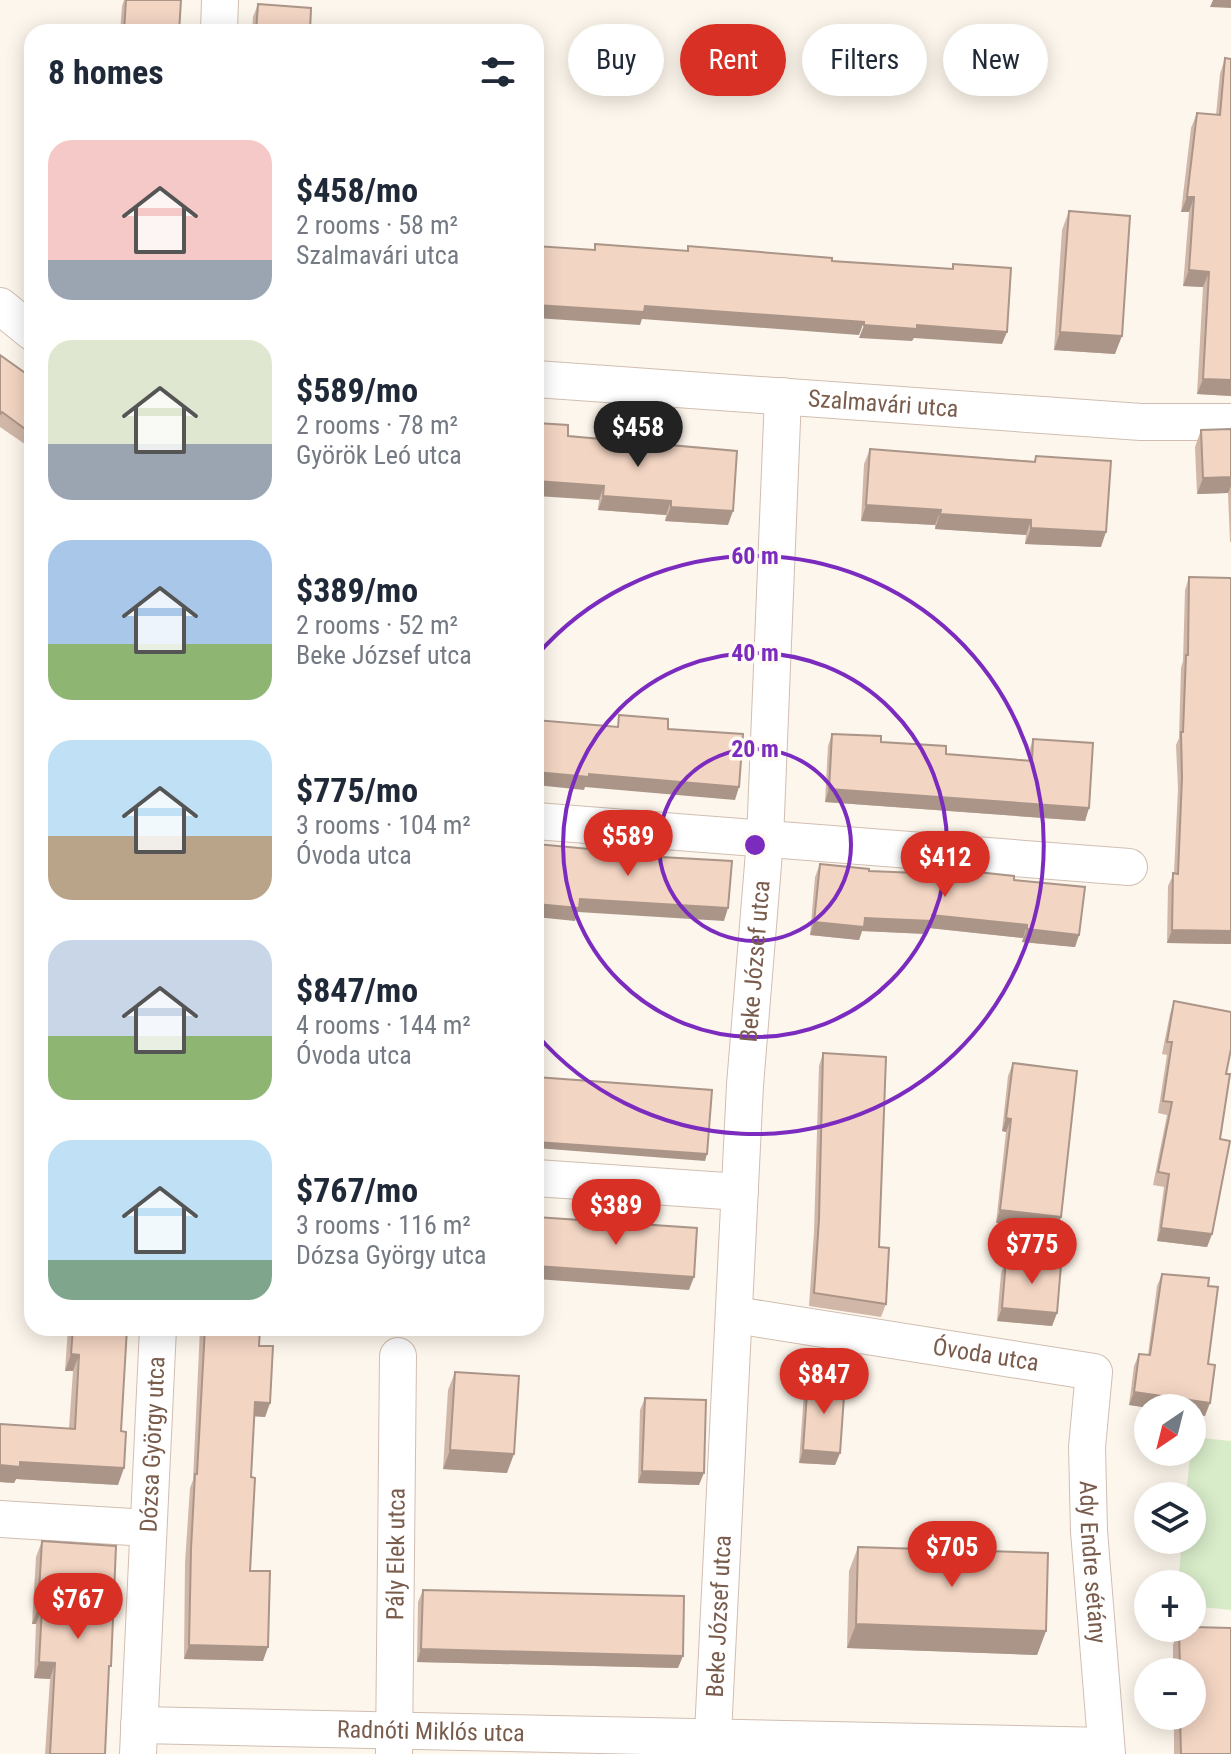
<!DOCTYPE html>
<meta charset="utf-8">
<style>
body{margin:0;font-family:"Roboto Condensed",sans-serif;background:#f6f6f7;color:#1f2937;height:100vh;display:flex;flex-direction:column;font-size:30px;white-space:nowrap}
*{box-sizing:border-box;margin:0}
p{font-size:26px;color:#747a83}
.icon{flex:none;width:44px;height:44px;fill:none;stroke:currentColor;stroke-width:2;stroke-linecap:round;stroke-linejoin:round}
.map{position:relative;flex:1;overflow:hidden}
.drawer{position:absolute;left:24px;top:24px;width:520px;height:1312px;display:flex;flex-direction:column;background:#fff;border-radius:24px;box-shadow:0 4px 20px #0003}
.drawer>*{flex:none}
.hud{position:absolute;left:568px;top:24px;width:542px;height:72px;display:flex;gap:16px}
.needle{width:52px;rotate:215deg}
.buttons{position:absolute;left:1134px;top:1394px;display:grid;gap:16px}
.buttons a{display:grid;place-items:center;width:72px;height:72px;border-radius:50%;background:#fff;box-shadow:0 4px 20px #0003;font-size:40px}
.price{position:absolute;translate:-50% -68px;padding:0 18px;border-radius:28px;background:#d93025;color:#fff;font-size:26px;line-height:52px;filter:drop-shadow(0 2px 4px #0008)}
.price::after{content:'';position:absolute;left:50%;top:48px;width:24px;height:18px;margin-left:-12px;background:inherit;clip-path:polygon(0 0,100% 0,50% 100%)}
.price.current{background:#222;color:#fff}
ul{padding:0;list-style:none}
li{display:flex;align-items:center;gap:24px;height:200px;padding:0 24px}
li span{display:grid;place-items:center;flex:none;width:224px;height:160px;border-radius:24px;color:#555}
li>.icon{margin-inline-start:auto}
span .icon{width:96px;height:96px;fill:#fffc;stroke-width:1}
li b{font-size:34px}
h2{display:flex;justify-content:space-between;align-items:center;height:96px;padding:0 24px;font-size:34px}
.chip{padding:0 28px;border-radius:36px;background:#fff;box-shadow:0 4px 20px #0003;font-size:28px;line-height:72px}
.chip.current{background:#d93025;color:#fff}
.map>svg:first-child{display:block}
.green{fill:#d8ecc9}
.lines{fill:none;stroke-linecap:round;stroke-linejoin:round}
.minor-casing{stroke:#d1beb0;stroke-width:38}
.minor{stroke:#fff;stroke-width:36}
.wall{fill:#d1b7a8}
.shaded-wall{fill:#aa9588}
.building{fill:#f3d5c3;stroke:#aa9588;stroke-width:2}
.ring{fill:none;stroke:#7b2cbf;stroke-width:4}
.labels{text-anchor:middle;stroke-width:7;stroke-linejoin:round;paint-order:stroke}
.street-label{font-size:24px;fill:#7a5c4d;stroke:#fffaf3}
.centre{fill:#7b2cbf;stroke:#fffaf3;stroke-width:4}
.ring-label{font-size:24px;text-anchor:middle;font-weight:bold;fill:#7b2cbf;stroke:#fffaf3;stroke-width:7;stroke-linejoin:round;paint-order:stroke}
</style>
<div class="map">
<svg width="1231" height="1754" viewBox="0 0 1231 1754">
<rect width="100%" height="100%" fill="#fdf6ec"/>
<!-- green -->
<polygon class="green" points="1192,1437 1231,1441 1231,1610 1192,1606 1192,1584 1178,1584 1182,1540 1192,1540 1192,1496 1186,1496"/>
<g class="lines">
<defs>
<g id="minor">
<polyline points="219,32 220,0"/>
<polyline points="0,306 32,332"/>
<path id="s1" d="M536,379L1141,422H1231"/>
<polyline points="536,821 1129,867"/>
<polyline points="536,1178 740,1192"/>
<path id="s2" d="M735,1315L1094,1372L1087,1447L1089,1531L1107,1754"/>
<polyline points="0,1519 148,1528"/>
<path id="s3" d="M139,1725L1106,1746"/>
<path id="s4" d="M394,1752L398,1356"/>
<path id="s5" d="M138,1754L158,1328"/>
<path id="s6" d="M712,1754L745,1085L765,840L783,396"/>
</g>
</defs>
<!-- minor casing -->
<use href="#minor" class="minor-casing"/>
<!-- minor -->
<use href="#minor" class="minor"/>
</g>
<!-- wall -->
<g class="wall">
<polygon points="124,0 181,0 179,32 120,32 122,6"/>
<polygon points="258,4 310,32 252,32 253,17"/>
<polygon points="1225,58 1231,59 1231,396 1197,394 1203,287 1183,286 1189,212 1181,212 1191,128 1197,113 1216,115 1220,74"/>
<polygon points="1069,211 1115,354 1054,350 1062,230"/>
<polygon points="0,355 28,375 26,379 32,383 32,449 0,427"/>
<polygon points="1231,429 1231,542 1230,542 1228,493 1197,494 1195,447 1201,430"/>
<polygon points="568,436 728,525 665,521 666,515 598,510 599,500"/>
<polygon points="870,449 1034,461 1036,456 1101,547 1025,544 1026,535 935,529 935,525 861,521 864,464"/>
<polygon points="1189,577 1231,944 1167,943 1168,886 1174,873 1178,789 1176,745 1179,738 1181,668 1183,661 1185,590"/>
<polygon points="832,734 946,754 1028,760 1029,752 1033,739 1089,808 1085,821 825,802 828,746"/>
<polygon points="820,864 869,871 966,875 968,871 1014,880 1079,935 1075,947 1022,942 1023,938 929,928 927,934 862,931 859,940 810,935 815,877"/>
<polygon points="1174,1001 1226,1074 1212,1234 1207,1247 1157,1241 1164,1187 1153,1185 1167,1115 1158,1113 1167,1055 1162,1054 1170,1014"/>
<polygon points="823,1053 879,1247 886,1304 881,1317 809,1306 814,1232 819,1066"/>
<polygon points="1013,1063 1061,1217 1056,1230 996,1223 1006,1132 1002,1131 1008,1076"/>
<polygon points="1006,1260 1057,1313 1052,1326 997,1321 1001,1273"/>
<polygon points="1162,1274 1208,1286 1208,1364 1205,1416 1129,1405 1134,1366 1139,1354 1148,1355 1157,1286"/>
<polygon points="68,1328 127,1328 118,1485 16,1479 14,1483 0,1482 69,1428 73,1371 65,1371"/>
<polygon points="200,1328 260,1328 259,1346 270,1403 265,1417 254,1416 251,1477 250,1571 263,1661 184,1659 185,1563 190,1488 193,1480"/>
<polygon points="455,1372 507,1473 443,1469 448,1390"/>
<polygon points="808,1379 840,1453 835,1465 799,1463 804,1392"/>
<polygon points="645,1398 699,1485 638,1483 640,1410"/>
<polygon points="42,1541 109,1674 105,1754 45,1754 50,1679 34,1678 36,1624 32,1624 36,1557"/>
<polygon points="858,1547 1046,1631 1037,1655 847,1648 849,1571"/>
<polygon points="423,1590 678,1668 417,1662 418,1602"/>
<polygon points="1179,1628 1231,1754 1174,1754 1174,1716 1192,1716 1192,1672 1173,1672 1173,1645"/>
</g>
<!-- shaded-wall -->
<g class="shaded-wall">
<polygon points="1213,0 1231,0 1231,8 1210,7"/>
<polygon points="1187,197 1194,197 1189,212 1181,212"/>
<polygon points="1189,270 1209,272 1203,287 1183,286"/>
<polygon points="536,305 645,306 864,322 859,335 642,319 640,325 536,318"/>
<polygon points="864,325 917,325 1007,332 1002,344 914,338 912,341 859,338"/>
<polygon points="1060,332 1122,336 1115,354 1054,350"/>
<polygon points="1203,379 1231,380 1231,396 1197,394"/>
<polygon points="1231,477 1231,486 1228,493 1197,494 1203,478"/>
<polygon points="536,481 604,486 599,500 536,496"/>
<polygon points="603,496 671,501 666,515 598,510"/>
<polygon points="866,505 941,510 935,525 861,521"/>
<polygon points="671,507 733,511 728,525 665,521"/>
<polygon points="940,514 1031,520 1026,535 935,529"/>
<polygon points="1031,528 1106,532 1101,547 1025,544"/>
<polygon points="536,772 589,774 739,787 735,800 585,787 584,790 536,785"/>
<polygon points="829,789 1089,808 1085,821 825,802"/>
<polygon points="580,899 728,908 724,921 578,912 575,921 536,917 536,904"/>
<polygon points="932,915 1027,925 1023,938 929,928 927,934 862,931 859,940 810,935 814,922 865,918"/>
<polygon points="1027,929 1079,935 1075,947 1022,942"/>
<polygon points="1172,930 1231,931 1231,944 1167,943"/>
<polygon points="1006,1118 1011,1119 1006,1132 1002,1131"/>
<polygon points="536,1142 707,1154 705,1161 536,1148"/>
<polygon points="1000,1210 1061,1217 1056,1230 996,1223"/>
<polygon points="1161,1228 1212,1234 1207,1247 1157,1241"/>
<polygon points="536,1266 694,1277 689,1290 536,1279"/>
<polygon points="1002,1308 1057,1313 1052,1326 997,1321"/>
<polygon points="71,1354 79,1355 73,1371 65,1371"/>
<polygon points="1134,1392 1210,1403 1205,1416 1192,1414 1192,1408 1150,1408 1129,1405"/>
<polygon points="255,1402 270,1403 265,1417 250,1416"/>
<polygon points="450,1450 514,1454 507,1473 443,1469"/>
<polygon points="803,1450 840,1453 835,1465 799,1463"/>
<polygon points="20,1462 124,1468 118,1485 16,1479 14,1483 0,1482 0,1465"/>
<polygon points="642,1471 704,1473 699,1485 638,1483"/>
<polygon points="38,1608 42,1608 36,1624 32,1624"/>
<polygon points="856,1624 1046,1631 1037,1655 847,1648"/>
<polygon points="189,1645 268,1647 263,1661 184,1659"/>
<polygon points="421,1649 683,1656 678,1668 417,1662"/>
<polygon points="39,1662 55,1663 50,1679 34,1678"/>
</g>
<!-- building -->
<g class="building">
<polygon points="126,0 181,0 179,32 124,32"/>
<polygon points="258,4 311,8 310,32 256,32"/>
<polygon points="1225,58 1231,59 1231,380 1203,379 1209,272 1189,270 1194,197 1187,197 1197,113 1220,115"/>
<polygon points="1069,211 1130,216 1122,336 1060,332"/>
<polygon points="595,244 688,251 688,246 832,258 832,261 953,269 953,264 1011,268 1007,332 917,325 917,329 864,325 864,322 645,306 644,312 536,305 536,246 595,250"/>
<polygon points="0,355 28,375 25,379 32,383 32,434 2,412 0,414"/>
<polygon points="536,423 568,425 568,436 737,451 733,511 671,507 671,501 603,496 604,486 536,481"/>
<polygon points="1231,429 1231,477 1203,478 1201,430"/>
<polygon points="870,449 1035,462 1036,456 1111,461 1106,532 1031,528 1031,520 940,514 941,510 866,505"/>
<polygon points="1189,577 1231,578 1231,931 1172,930 1173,873 1178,874 1182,777 1181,732 1183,732 1186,655 1188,655"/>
<polygon points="619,715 668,719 668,729 743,734 739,787 589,774 589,777 536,772 536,720 618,727"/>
<polygon points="832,734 881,736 881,742 946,746 946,754 1032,761 1033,739 1093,743 1089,808 829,789"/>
<polygon points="536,844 600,850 600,848 661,854 661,857 732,861 728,908 580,899 579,908 536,904"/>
<polygon points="820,864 869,869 869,871 967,875 968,871 1014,876 1014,880 1085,887 1079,935 1027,929 1027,925 932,915 932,921 865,918 864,927 814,922"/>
<polygon points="1174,1001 1231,1012 1231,1049 1226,1074 1230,1074 1220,1139 1230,1141 1212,1234 1161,1228 1169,1174 1158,1172 1172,1102 1163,1101 1172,1042 1167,1042"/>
<polygon points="823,1053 886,1057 879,1247 889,1248 886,1304 814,1293 819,1219"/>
<polygon points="1013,1063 1077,1071 1061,1217 1000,1210 1011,1119 1006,1118"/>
<polygon points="536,1077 712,1090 707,1154 536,1142"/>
<polygon points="536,1217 697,1228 694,1277 536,1266"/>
<polygon points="1006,1260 1061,1265 1057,1313 1002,1308"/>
<polygon points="1162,1274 1209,1278 1208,1286 1218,1287 1208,1364 1215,1365 1210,1403 1134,1392 1139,1354 1150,1355"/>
<polygon points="73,1328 127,1328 121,1431 126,1432 124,1468 20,1462 20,1467 0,1465 0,1424 75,1429 79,1355 71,1354"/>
<polygon points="205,1328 260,1328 259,1346 273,1346 270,1403 255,1402 251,1477 255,1478 250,1571 270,1571 268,1647 189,1645 191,1549 195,1474 197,1474"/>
<polygon points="455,1372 519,1376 514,1454 450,1450"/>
<polygon points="808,1379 845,1382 840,1453 803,1450"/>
<polygon points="645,1398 706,1400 704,1473 642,1471"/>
<polygon points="42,1541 116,1546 111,1666 109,1666 105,1754 50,1754 55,1663 39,1662 42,1608 38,1608"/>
<polygon points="858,1547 1048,1553 1046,1631 856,1624"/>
<polygon points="423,1590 684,1596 683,1656 421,1649"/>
<polygon points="1192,1627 1231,1628 1231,1754 1181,1754 1180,1716 1192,1716 1192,1672 1180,1672 1179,1628 1192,1628"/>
</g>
<!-- distance rings -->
<g class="ring">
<circle cx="755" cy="845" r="96"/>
<circle cx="755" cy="845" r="192"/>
<path d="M537 655A289 289 0 1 1 537 1035"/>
</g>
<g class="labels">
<!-- street labels -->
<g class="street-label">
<text dy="8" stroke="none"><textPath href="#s1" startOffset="348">Szalmavári utca</textPath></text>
<text dy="8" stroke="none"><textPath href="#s6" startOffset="794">Beke József utca</textPath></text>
<text dy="8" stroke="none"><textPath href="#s2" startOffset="254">Óvoda utca</textPath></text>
<text dy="8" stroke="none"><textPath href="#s5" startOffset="310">Dózsa György utca</textPath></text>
<text dy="8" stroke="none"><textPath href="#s4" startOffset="198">Pály Elek utca</textPath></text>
<text dy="8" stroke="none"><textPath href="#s2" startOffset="554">Ady Endre sétány</textPath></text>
<text dy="8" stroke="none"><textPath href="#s6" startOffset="138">Beke József utca</textPath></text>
<text dy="8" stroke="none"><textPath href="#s3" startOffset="292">Radnóti Miklós utca</textPath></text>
</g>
</g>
<circle cx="755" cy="845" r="12" class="centre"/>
<g class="ring-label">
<text x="755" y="564">60 m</text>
<text x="755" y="661">40 m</text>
<text x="755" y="757">20 m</text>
</g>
</svg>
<div class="buttons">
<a><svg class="needle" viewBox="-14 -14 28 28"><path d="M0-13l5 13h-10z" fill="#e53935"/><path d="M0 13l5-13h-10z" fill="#747a83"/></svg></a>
<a><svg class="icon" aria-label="layers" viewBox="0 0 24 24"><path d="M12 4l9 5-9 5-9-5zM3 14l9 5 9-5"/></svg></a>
<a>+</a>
<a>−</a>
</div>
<b class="price current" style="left:638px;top:469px">$458</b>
<b class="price" style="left:628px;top:878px">$589</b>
<b class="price" style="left:945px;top:899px">$412</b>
<b class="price" style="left:616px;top:1247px">$389</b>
<b class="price" style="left:1032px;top:1286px">$775</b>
<b class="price" style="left:824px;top:1416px">$847</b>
<b class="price" style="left:952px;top:1589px">$705</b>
<b class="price" style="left:78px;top:1641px">$767</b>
<div class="hud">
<a class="chip">Buy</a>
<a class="chip current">Rent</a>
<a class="chip">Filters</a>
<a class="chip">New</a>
</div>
<section class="drawer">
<h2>8 homes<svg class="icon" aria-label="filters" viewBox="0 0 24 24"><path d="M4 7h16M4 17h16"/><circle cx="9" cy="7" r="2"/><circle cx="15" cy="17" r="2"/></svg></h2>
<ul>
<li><span style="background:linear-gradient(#f6c9c9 75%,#9aa5b1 0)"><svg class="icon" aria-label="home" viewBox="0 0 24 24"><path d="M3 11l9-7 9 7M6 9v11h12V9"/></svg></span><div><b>$458/mo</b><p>2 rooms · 58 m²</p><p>Szalmavári utca</p></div></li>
<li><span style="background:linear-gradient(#dfe7d0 65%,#9aa5b1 0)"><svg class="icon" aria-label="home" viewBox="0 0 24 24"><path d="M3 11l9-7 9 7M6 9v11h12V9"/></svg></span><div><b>$589/mo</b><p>2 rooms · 78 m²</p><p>Györök Leó utca</p></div></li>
<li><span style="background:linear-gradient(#a9c7e8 65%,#8fb573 0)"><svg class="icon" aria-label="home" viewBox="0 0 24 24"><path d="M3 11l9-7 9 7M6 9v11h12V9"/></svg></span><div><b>$389/mo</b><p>2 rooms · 52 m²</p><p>Beke József utca</p></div></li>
<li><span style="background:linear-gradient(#bfe0f5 60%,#b9a48a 0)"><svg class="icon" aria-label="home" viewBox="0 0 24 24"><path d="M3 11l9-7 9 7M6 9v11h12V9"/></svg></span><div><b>$775/mo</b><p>3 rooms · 104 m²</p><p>Óvoda utca</p></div></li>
<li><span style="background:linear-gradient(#c9d6e8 60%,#8fb573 0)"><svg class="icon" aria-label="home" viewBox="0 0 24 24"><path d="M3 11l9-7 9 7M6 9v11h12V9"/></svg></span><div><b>$847/mo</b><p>4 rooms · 144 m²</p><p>Óvoda utca</p></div></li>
<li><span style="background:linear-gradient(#bfe0f5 75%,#7fa58c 0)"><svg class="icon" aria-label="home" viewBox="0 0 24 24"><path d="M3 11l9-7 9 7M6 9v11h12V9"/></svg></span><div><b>$767/mo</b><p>3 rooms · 116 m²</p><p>Dózsa György utca</p></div></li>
</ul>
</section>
</div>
